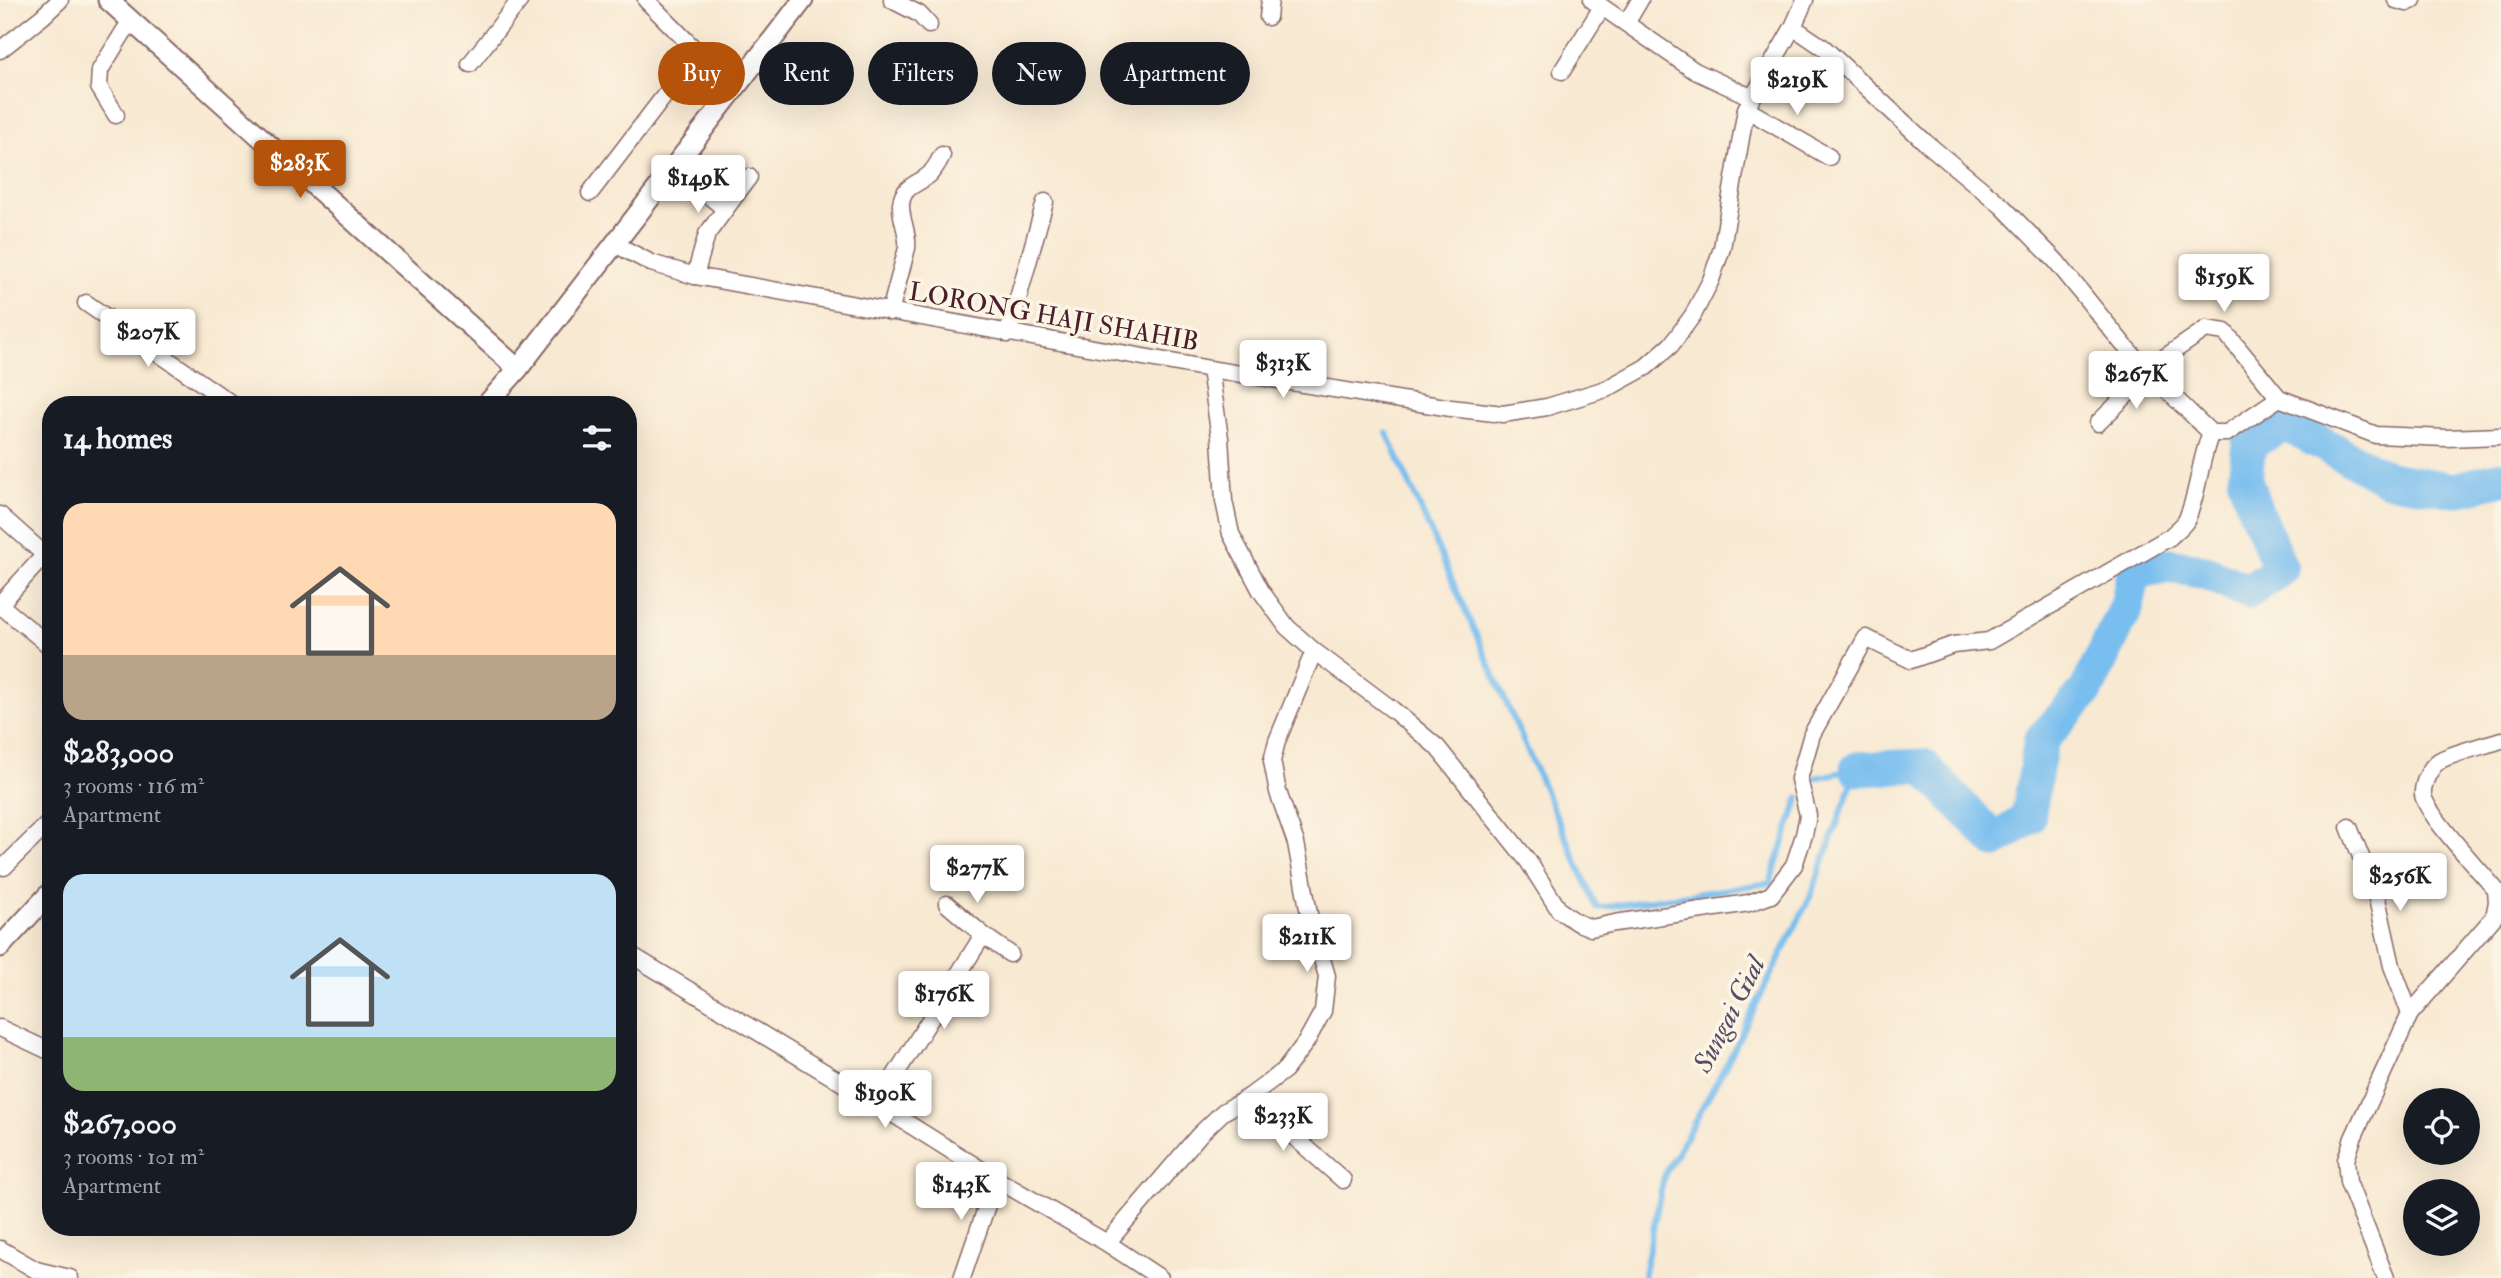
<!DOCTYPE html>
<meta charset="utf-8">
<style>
body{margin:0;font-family:"IM FELL Double Pica",serif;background:#20242c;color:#f1f3f6;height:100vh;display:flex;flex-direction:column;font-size:26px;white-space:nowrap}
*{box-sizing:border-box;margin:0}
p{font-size:23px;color:#9ea1a6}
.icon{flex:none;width:38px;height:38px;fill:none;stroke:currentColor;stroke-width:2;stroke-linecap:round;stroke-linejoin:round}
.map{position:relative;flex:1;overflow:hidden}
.sheet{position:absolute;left:42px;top:396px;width:595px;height:840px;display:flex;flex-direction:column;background:#171b24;border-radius:28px;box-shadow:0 7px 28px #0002}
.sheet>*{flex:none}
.banner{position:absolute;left:658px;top:42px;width:665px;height:63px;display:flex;gap:14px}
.fabs{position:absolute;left:2403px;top:1088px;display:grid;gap:14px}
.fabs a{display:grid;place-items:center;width:77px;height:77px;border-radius:50%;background:#171b24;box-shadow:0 7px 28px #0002;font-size:35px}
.price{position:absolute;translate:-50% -60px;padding:0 16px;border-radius:7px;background:#fff;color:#222;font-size:23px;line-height:46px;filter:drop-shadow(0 2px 4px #0008)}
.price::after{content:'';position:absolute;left:50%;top:42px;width:21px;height:16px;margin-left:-10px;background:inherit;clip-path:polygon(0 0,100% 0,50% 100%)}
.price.active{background:#b45309;color:#fff}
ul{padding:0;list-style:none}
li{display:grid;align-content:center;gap:14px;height:371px;padding:0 21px}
li span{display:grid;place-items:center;height:217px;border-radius:21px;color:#555}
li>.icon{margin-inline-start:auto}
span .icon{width:126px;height:126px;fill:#fffc;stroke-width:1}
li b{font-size:30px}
h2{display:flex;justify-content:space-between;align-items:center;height:84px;padding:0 21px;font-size:30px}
.pill{padding:0 24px;border-radius:32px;background:#171b24;box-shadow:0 7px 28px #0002;font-size:24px;line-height:63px}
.pill.active{background:#b45309;color:#fff}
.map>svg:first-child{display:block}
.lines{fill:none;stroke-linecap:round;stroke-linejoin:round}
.stream{stroke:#78beef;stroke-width:6}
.river{stroke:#78beef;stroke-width:35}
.minor-casing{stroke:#876665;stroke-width:19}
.tertiary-casing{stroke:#876665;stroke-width:23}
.minor{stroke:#fff;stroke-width:16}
.tertiary{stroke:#fff;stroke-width:19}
.labels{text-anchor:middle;stroke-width:7;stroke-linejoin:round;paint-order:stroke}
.street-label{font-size:26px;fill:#4a1f2b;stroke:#fcf5e5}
.water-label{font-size:28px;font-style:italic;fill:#584f66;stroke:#fcf5e5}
</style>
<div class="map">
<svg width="2501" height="1278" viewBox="0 0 2501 1278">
<rect width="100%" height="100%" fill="#fcf5e5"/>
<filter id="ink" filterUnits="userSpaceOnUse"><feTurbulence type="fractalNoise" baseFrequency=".0143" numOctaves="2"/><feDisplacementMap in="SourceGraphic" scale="14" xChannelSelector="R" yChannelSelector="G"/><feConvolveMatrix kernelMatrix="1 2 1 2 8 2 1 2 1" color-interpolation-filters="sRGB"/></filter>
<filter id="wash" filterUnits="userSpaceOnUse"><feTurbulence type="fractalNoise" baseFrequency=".00686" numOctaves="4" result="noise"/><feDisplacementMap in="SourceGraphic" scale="28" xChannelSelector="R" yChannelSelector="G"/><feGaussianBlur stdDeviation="1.57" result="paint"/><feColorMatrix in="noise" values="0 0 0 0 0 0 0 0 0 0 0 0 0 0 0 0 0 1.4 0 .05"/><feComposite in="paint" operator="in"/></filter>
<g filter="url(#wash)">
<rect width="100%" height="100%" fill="#f8e9d2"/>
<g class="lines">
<!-- stream -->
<g class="stream">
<polyline points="1387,433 1597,908 1770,883 1799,797"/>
<polyline points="1804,783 1805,780 1857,769"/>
<polyline points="1643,1278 1664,1176 1725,1067 1811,895 1857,769"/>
</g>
<!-- river -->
<polyline class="river" points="1857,769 1923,766 1995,841 2028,818 2041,740 2086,691 2127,606 2134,572 2170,565 2205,572 2248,592 2281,569 2256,512 2245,480 2249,443 2286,424 2388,479 2455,490 2501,478"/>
</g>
</g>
<g filter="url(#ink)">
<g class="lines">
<defs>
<g id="minor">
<polyline points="646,0 733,88"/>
<polyline points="892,0 919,14 929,25"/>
<polyline points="1592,0 1695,71 1751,97"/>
<polyline points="2396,0 2407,3 2413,0"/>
<polyline points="1268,17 1270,0"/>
<polyline points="1627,22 1640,0"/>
<polyline points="1793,27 1824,48 1925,142 2002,206 2056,261 2123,344 2149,373 2211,433 2227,433 2279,398 2376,435 2446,438 2501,436"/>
<polyline points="0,50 42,17 60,0"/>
<polyline points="470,64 520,0"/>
<polyline points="1562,71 1602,7"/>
<polyline points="1746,109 1829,157"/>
<polyline points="116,115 99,87 100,70 131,20"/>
<polyline points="673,167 724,208"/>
<polyline points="590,193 698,52"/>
<polyline points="615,244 651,263 695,276 1210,369 1451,408 1503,414 1547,407 1606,389 1646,367 1671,345 1693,315 1711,280 1722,248 1746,109 1793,27 1805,0"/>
<polyline points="695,276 707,234 749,177"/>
<polyline points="86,303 232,404"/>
<path d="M890,312L907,248C909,233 900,219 901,204C903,185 918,185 930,174C935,168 939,162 942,155"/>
<polyline points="1008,334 1045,202"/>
<path d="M1210,369L1220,438L1224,501L1231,534L1261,591L1287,627L1314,651L1393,710L1437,747L1528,861L1559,910L1576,922L1591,928L1615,923L1749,903L1771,895L1794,865L1804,835L1808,815L1799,779L1812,734L1866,638L1911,660L1953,645L1989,641L2170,537C2175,532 2182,527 2186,521C2199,493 2199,461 2211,433"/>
<polyline points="2146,370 2206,329 2225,332 2279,398"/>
<polyline points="2098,423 2149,373"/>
<polyline points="0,515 45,555"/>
<polyline points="0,604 51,548"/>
<polyline points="0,605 51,647"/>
<polyline points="2349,827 2376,894 2392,966 2410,1014"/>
<polyline points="4,867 51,821"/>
<polyline points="947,904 983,935"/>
<polyline points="628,953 877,1104 996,1179 1107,1243 1160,1278"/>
<polyline points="0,1028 51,1052"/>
<polyline points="1249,1097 1343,1180"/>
<polyline points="877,1104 983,935 1010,954"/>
<polyline points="1107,1243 1199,1135 1223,1112 1249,1097 1285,1070 1306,1042 1323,1011 1327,976 1310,919 1296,843 1278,792 1272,761 1277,741 1314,651"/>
<polyline points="0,1249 36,1270 70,1278"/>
<polyline points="962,1278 996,1179"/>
<path d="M2386,1278L2348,1182L2346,1160L2353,1138L2410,1014L2494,917L2497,902L2496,890C2481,872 2426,814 2423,795C2422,784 2430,767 2439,761C2449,754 2487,745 2501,740"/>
</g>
<g id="tertiary">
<polyline points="108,0 518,369"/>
<polyline points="487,404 518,369 803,0"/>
<polyline points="0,947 51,892"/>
</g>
</defs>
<!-- minor casing -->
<use href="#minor" class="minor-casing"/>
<!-- tertiary casing -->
<use href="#tertiary" class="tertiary-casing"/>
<!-- minor -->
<use href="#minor" class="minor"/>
<!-- tertiary -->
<use href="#tertiary" class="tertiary"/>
</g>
</g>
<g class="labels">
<!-- street labels -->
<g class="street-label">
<text transform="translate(1054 316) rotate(10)" y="9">LORONG HAJI SHAHIB</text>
</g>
<!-- water labels -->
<g class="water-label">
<text transform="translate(1728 1014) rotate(-63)" y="10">Sungai Gial</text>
</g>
</g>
</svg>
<div class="fabs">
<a><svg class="icon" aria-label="locate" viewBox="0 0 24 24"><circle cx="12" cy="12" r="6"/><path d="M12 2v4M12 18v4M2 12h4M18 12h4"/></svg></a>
<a><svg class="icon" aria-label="layers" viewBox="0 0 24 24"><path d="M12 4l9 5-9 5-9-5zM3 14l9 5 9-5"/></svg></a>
</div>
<b class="price" style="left:1797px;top:117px">$219K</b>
<b class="price active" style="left:300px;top:200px">$283K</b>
<b class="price" style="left:698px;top:215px">$149K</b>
<b class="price" style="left:2224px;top:314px">$159K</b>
<b class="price" style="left:148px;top:369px">$207K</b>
<b class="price" style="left:1283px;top:400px">$313K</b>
<b class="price" style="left:2136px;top:411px">$267K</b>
<b class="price" style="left:977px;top:905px">$277K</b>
<b class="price" style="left:2400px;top:913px">$256K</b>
<b class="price" style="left:1307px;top:974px">$211K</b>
<b class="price" style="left:944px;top:1031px">$176K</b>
<b class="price" style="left:885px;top:1130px">$190K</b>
<b class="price" style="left:1283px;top:1153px">$233K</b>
<b class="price" style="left:961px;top:1222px">$143K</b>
<div class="banner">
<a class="pill active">Buy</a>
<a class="pill">Rent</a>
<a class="pill">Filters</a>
<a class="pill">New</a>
<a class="pill">Apartment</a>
</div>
<section class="sheet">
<h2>14 homes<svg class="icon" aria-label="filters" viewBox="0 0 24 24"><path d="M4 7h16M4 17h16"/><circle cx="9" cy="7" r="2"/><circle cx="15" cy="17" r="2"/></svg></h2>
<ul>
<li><span style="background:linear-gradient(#ffd9b3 70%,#b9a48a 0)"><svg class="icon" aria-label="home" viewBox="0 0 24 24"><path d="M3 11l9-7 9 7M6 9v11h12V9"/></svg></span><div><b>$283,000</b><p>3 rooms · 116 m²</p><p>Apartment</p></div></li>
<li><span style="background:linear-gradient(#bfe0f5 75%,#8fb573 0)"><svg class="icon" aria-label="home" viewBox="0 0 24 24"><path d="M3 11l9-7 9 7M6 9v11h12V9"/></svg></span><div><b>$267,000</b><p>3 rooms · 101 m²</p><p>Apartment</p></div></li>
</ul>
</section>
</div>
